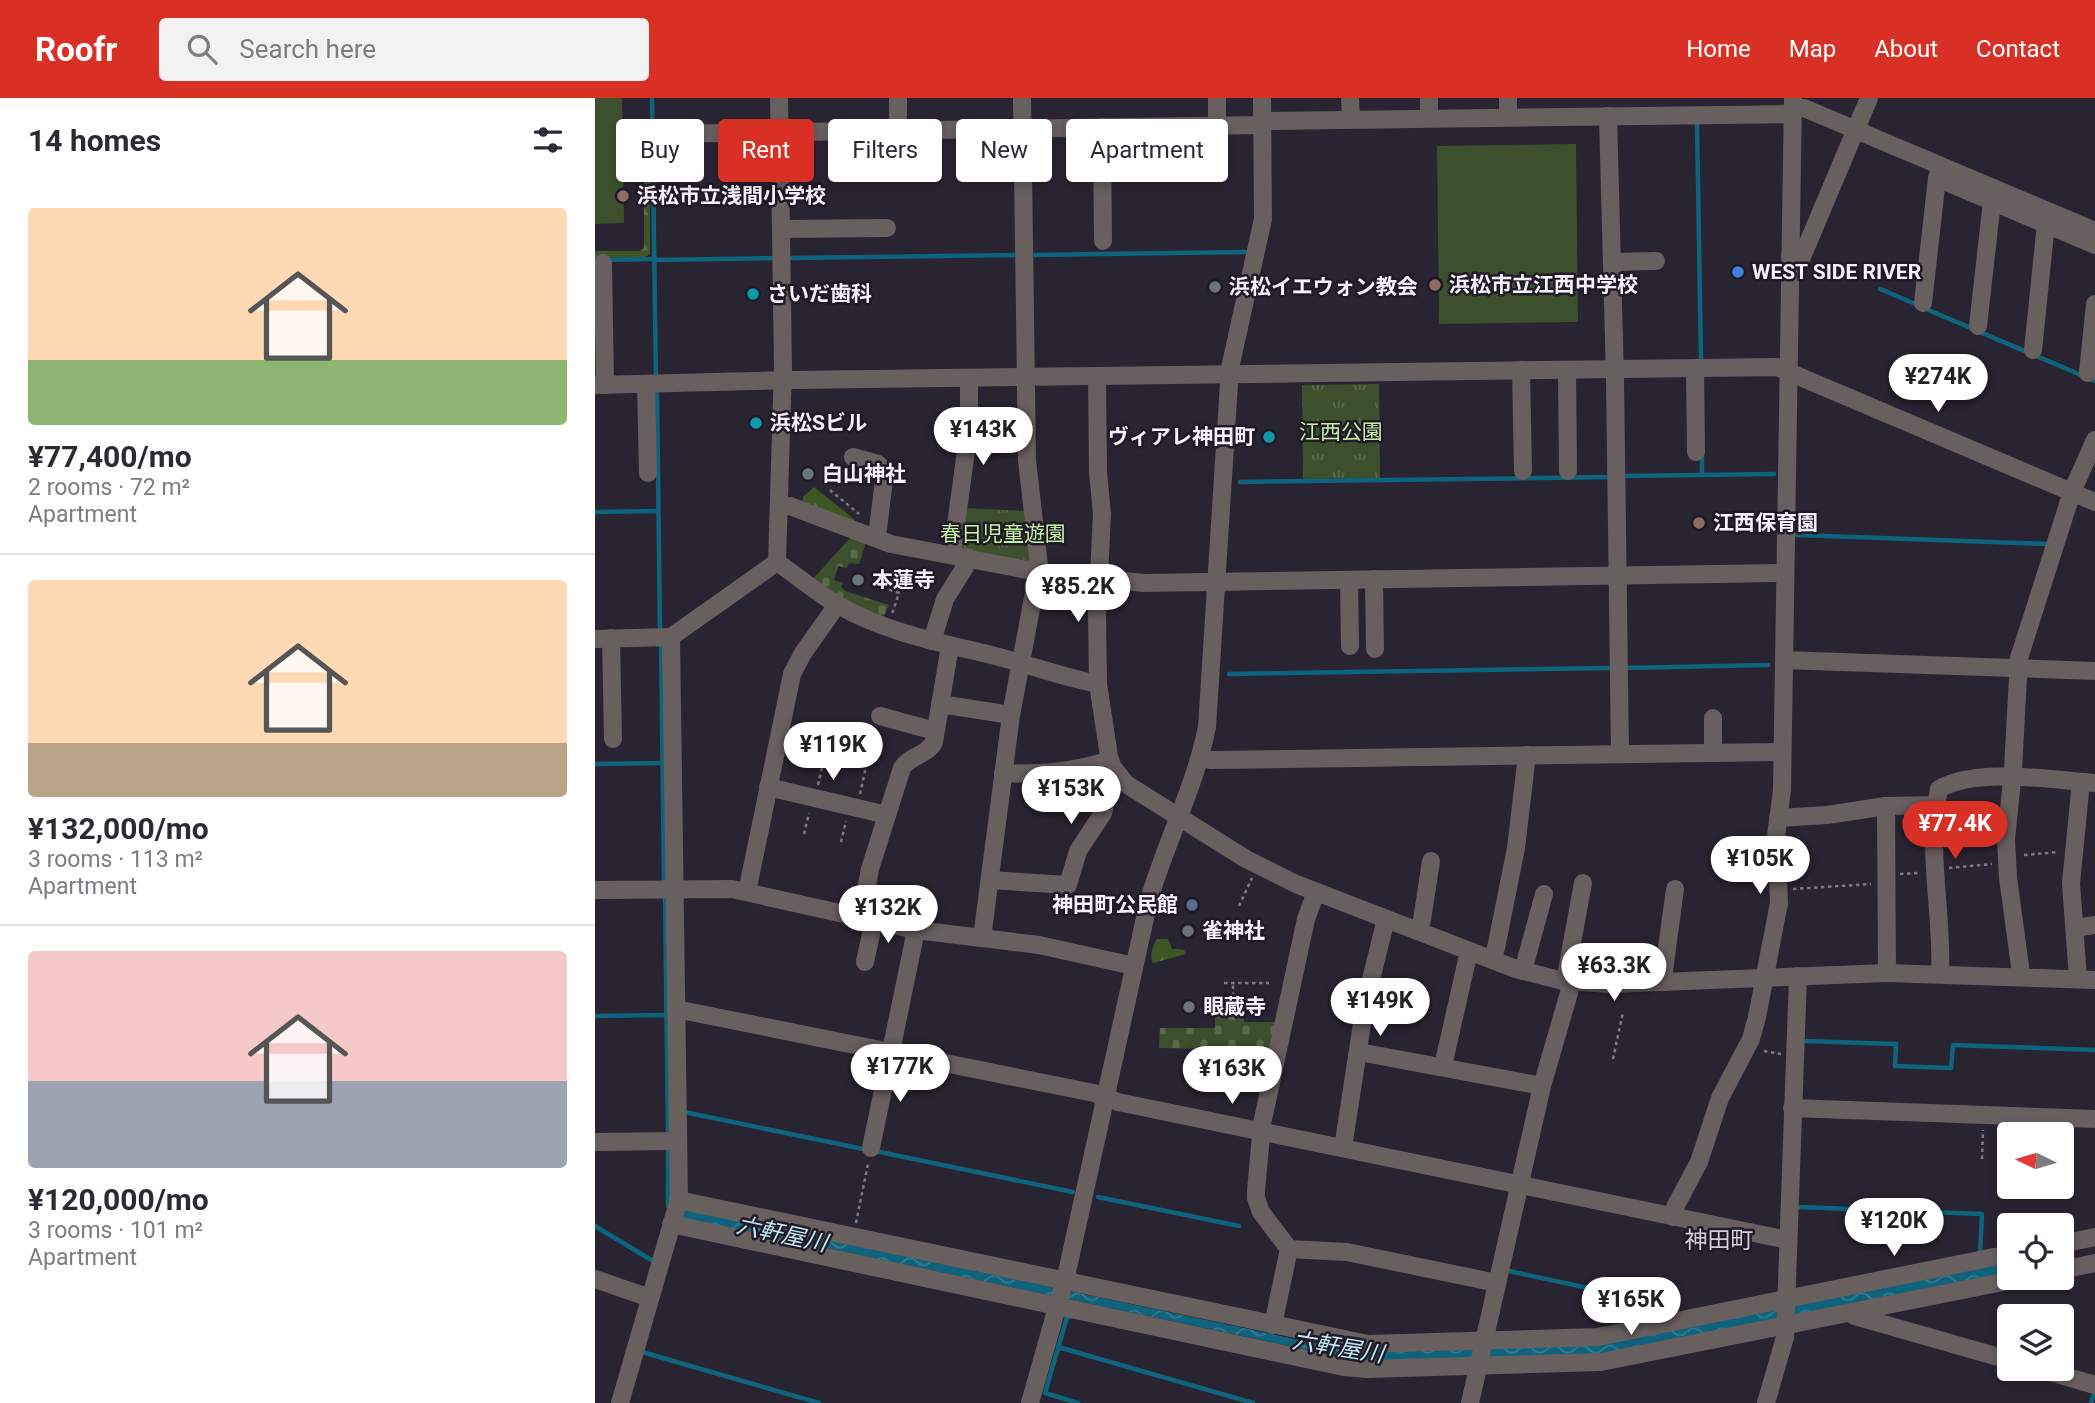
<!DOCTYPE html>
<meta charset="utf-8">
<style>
body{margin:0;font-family:Roboto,"Noto Sans JP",sans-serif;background:#f2f2f3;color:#2b2b33;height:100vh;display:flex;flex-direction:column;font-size:26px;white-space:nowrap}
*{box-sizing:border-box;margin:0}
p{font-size:23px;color:#7c7c81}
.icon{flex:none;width:38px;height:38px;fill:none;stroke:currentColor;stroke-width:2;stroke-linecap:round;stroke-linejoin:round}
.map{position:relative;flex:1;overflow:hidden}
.drawer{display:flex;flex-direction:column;background:#fff;width:595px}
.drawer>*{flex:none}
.hud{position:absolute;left:21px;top:21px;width:665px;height:63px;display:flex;gap:14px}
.needle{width:46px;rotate:275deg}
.fabs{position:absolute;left:1402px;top:1024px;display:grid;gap:14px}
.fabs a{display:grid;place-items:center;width:77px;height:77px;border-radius:7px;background:#fff;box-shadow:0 4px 10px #0003;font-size:35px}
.price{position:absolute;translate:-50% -60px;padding:0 16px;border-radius:24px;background:#fff;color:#222;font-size:23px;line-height:46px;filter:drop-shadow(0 2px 4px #0008)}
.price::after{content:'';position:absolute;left:50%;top:42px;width:21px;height:16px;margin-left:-10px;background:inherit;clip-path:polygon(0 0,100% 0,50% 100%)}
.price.on{background:#d93025;color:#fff}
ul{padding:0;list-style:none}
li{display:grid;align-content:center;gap:14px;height:371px;padding:0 28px}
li+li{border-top:2px solid #e1e1e2}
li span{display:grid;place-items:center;height:217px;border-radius:7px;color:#555}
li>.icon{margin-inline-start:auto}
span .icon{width:126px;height:126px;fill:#fffc;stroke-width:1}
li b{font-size:30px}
h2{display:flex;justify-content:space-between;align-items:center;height:84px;padding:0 28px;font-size:30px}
.chip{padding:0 24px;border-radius:7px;background:#fff;box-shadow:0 4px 10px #0003;font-size:24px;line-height:63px}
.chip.on{background:#d93025;color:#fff}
header{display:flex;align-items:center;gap:42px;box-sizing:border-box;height:98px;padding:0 35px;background:#d93025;color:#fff}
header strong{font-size:33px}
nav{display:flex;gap:38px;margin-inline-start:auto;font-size:24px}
.search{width:490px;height:63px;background:#f2f2f3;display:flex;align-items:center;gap:18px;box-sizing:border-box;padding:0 24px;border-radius:7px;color:#7c7c81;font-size:26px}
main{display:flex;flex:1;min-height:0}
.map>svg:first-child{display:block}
.grass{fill:#3c502d}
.forest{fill:url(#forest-firs)}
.cemetery{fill:url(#cemetery-stones)}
.park{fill:url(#park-tufts)}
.water{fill:url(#water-waves)}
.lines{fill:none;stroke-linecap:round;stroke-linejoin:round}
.stream{stroke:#0e647c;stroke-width:4.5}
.path{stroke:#7e7a85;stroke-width:2.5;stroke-dasharray:3.5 3.5;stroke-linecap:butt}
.minor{stroke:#685f5f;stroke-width:18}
.education-dot{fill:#8d6e63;stroke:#201a27;stroke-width:2.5}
.shop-dot{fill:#3f7fe0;stroke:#201a27;stroke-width:2.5}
.worship-dot{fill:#6b7280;stroke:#201a27;stroke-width:2.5}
.culture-dot{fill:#0f9aa8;stroke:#201a27;stroke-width:2.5}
.service-dot{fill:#5c6f8a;stroke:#201a27;stroke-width:2.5}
.labels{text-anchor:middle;stroke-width:5;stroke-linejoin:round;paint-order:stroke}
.poi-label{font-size:21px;font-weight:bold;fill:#f5f2fb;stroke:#201a27;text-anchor:start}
.park-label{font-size:21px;fill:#c4f0a2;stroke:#201a27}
.water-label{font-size:23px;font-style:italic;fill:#c0e7f5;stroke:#201a27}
.neighbourhood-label{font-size:23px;fill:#d4cdde;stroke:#201a27}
</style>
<header>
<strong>Roofr</strong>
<div class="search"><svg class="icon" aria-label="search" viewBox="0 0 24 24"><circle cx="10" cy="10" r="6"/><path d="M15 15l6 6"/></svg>Search here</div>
<nav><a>Home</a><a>Map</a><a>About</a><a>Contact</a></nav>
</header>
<main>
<section class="drawer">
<h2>14 homes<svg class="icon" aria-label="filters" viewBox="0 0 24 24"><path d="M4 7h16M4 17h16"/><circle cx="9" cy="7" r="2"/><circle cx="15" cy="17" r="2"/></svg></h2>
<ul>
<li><span style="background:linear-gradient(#ffd9b3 70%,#8fb573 0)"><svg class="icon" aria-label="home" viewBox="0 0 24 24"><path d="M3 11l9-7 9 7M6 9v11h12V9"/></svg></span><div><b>¥77,400/mo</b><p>2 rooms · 72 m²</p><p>Apartment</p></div></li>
<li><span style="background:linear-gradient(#ffd9b3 75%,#b9a48a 0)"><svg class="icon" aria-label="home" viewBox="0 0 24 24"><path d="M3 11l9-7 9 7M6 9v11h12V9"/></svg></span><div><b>¥132,000/mo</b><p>3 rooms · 113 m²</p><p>Apartment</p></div></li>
<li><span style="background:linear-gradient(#f6c9c9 60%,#9aa5b1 0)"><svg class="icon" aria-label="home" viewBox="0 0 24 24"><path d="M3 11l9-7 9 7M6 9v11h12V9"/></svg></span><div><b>¥120,000/mo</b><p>3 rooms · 101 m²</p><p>Apartment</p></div></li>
</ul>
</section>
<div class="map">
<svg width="1500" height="1305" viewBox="0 0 1500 1305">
<defs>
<pattern id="forest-firs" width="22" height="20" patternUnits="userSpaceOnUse" patternTransform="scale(1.75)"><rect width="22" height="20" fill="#3c5724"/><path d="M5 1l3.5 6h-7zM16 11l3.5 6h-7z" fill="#597045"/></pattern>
<pattern id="cemetery-stones" width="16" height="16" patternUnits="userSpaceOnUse" patternTransform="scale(1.75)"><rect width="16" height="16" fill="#3c502d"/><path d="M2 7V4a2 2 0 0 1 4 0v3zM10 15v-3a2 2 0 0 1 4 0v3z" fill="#596a4c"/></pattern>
<pattern id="park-tufts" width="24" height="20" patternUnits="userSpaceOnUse" patternTransform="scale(1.75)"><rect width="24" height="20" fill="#3c502d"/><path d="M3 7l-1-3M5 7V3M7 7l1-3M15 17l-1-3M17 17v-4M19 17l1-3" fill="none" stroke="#596a4c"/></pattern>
<pattern id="water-waves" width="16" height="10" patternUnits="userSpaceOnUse" patternTransform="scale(1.75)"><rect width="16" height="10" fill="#0e647c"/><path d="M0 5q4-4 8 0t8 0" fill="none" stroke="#327b90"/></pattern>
</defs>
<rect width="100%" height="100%" fill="#292431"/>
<!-- grass -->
<g class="grass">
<polygon points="0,0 27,0 29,125 0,126"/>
<polygon points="981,46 983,224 844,226 842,48"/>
</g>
<!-- forest -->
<g class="forest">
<polygon points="49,41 54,41 55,44 55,156 50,159 0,160 0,153 45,153 49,150"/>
<polygon points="219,389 259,421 259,424 208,404 208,399"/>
<path d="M562,841H573L577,851L589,852L591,856L558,865C554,859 558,846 562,841Z"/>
</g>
<!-- cemetery -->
<g class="cemetery">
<polygon points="256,439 271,444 264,466 254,465 252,470 243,468 239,482 248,485 246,489 250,493 294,507 287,522 217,482"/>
<polygon points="620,913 649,913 649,924 686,924 679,954 618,960 617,951 564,950 565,930 620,930"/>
</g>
<!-- park -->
<g class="park">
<polygon points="784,286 785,380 708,381 707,287"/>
<polygon points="367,410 433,413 439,465 365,452"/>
</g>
<!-- water -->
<polygon class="water" points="78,1109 752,1252 773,1254 1004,1247 1414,1165 1414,1174 1005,1256 783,1263 751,1260 75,1117"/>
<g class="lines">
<!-- stream -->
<g class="stream">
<polyline points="57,0 61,283"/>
<polyline points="1102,26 1106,262"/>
<polyline points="435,157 650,154"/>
<polyline points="197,160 423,157"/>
<polyline points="0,162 60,161"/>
<polyline points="60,162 181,160"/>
<polyline points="1285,191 1323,207"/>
<polyline points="1331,211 1500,283"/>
<polyline points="62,291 65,535"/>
<polyline points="1107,355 1107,377"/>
<polyline points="1027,378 1179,376"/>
<polyline points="645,384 1017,379"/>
<polyline points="0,414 63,413"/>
<polyline points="1202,437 1454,446"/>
<polyline points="66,543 69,786"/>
<polyline points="1029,570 1173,567"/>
<polyline points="634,576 1014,570"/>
<polyline points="0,666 68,665"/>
<polyline points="70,795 73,1038"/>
<polyline points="0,918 71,917"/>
<polyline points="1208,943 1301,946 1300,968 1356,970 1358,947 1500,952"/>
<polyline points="89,1014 273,1052"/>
<polyline points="73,1047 73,1108"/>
<polyline points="280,1053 478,1094"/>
<polyline points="503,1099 644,1128"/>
<polyline points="1204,1109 1387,1116 1385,1156"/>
<polyline points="0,1128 58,1163"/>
<polyline points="914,1173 1044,1201"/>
<polyline points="475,1219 472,1219 450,1295 483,1305"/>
<polyline points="463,1249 658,1305"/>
<polyline points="47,1254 224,1305"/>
<polyline points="1496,1305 1500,1293"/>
</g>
<!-- path -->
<g class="path">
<polyline points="235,392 264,416"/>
<polyline points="281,487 304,495 297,516"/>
<polyline points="223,687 231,651"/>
<polyline points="265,696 275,650"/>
<polyline points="209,736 214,715"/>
<polyline points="246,744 251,723"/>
<polyline points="1429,757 1464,754"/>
<polyline points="1354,770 1397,766"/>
<polyline points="1305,776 1323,775"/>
<polyline points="1198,791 1276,786"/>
<polyline points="644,808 657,780"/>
<polyline points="629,885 674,885"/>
<polyline points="621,909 638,909 638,885"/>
<polyline points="1169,953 1186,956"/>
<polyline points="1018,961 1028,914"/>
<polyline points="1387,1061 1388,1032"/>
<polyline points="261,1125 273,1066"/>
</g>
<!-- minor -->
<g class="minor">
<path d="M184,0L188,269L182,464C202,478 222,495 243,507C286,532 336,543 384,554C425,563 461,578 503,586"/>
<polyline points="303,0 303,32"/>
<polyline points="622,0 622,28"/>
<polyline points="755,0 756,21"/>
<polyline points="834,0 834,20"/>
<polyline points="913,0 913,19"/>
<polyline points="1197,10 1209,10 1500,133"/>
<polyline points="1013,18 1020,280 1025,656"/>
<polyline points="668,23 1197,16"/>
<polyline points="507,29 508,143"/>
<polyline points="61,36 668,27"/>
<polyline points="1342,80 1500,147"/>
<polyline points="186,131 292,130"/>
<polyline points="1195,158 1207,159 1274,0"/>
<polyline points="1017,164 1061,163"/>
<polyline points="8,165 10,287"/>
<polyline points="1328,205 1342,80 1345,71"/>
<polyline points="1383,228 1396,112 1399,104"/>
<polyline points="1438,252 1450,135 1454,128"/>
<polyline points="1100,270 1101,354"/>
<polyline points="926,272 928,373"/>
<polyline points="972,272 973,373"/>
<polyline points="1493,275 1500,206"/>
<polyline points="502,278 503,374 507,416 502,518 503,586 514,658 517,668 531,686 651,761 701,786 921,871 968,883 1016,886 1292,875 1500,882"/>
<polyline points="0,287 198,282 1182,269 1500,404"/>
<polyline points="51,287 53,375"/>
<polyline points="258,359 283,366 290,373 283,431 280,440"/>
<polyline points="184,408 195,408 296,446 443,474 549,485 1190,475"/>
<polyline points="357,456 374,331 374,280"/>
<polyline points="779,481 780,551"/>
<polyline points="754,482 755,548"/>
<polyline points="16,540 18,641"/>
<polyline points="0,541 76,539"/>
<polyline points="337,543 350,501 370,469 372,459"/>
<polyline points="1189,562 1500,573"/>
<polyline points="345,606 416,617"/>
<polyline points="285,618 340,633"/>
<polyline points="1118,620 1118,655"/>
<polyline points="605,659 616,662 1187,654"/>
<path d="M408,675C442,677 483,673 515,662"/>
<polyline points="173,689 292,717"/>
<polyline points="1291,708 1292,875"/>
<polyline points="1183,720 1232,717 1291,708 1341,707"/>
<polyline points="395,782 473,787 483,753 508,715 516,685 523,678"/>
<polyline points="0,792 137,791 321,832 444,847 539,868"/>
<polyline points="152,794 197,576 208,555 242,507"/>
<path d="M266,820L275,771L307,670C315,657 332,658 339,644L355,548"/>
<polyline points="1480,830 1500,827"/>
<polyline points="823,833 827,822 836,763"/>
<polyline points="387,840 416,617 444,468 432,362 427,0"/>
<polyline points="897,861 901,850 921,750 932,657"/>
<polyline points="270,864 279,822"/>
<polyline points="928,873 949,796"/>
<path d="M1345,876C1348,815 1331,752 1344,691C1381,669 1458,682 1500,685"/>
<polyline points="1424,879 1425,868 1413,780 1411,741 1418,672 1424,560 1477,394 1500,342"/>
<polyline points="1483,881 1476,785 1486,684"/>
<polyline points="970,883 988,785"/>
<polyline points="1070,884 1069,872 1080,791"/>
<polyline points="81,911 499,995 523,1004 1193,1142"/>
<polyline points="764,954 947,988"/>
<polyline points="848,968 874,853"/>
<polyline points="1197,1010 1500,1021"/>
<polyline points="0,1044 83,1043"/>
<polyline points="276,1050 321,832"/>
<polyline points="748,1050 770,906 791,821"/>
<polyline points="83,1102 773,1246 1003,1239 1414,1156"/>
<polyline points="1078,1119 1080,1109 1104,1064 1125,1000 1156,941 1162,919 1184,805 1181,738 1187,692 1198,0"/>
<polyline points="76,1126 749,1269 772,1271 1006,1264 1428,1180"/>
<polyline points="1466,1146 1500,1139"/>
<polyline points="694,1151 752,1154 902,1185"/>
<polyline points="1466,1172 1500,1165"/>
<polyline points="0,1181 55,1200"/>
<polyline points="1259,1214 1260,1218 1414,1262"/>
<polyline points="678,1227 694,1151 666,1114 661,1100 661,1093 667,1026 711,821 721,794"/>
<polyline points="1442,1270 1500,1287"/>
<polyline points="25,1305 84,1101 76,539 182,464"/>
<path d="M435,1305L472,1174L554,802C571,744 600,689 612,629L635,270L668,121L667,0"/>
<polyline points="875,1305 947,988 974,895 976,883"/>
<polyline points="1171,1305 1190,1239 1203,878"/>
</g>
</g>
<!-- markers -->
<g class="education-dot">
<circle cx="28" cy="98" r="7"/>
<circle cx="840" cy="187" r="7"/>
<circle cx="1104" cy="425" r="7"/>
</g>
<circle class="shop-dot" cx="1143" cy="174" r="7"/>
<g class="worship-dot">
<circle cx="620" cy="189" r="7"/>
<circle cx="213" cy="376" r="7"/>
<circle cx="263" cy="482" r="7"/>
<circle cx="593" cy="833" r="7"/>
<circle cx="594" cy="909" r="7"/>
</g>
<g class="culture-dot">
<circle cx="158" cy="196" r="7"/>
<circle cx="161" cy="325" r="7"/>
<circle cx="674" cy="339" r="7"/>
</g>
<circle class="service-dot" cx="597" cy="807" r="7"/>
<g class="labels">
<!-- poi labels -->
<g class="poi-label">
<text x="42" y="105">浜松市立浅間小学校</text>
<text x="1157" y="181">WEST SIDE RIVER</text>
<text x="854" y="194">浜松市立江西中学校</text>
<text x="634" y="196">浜松イエウォン教会</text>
<text x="172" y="203">さいだ歯科</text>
<text x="175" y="332">浜松Sビル</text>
<text x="660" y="346" text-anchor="end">ヴィアレ神田町</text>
<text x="227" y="383">白山神社</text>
<text x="1118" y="432">江西保育園</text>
<text x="277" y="489">本蓮寺</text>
<text x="583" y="814" text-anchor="end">神田町公民館</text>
<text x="607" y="840">雀神社</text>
<text x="608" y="916">眼蔵寺</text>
</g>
<!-- park labels -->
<g class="park-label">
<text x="746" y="341">江西公園</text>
<text x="408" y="443">春日児童遊園</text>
</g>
<!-- water labels -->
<g class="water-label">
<text transform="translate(187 1136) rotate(12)" y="8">六軒屋川</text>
<text transform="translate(743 1249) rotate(9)" y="8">六軒屋川</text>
</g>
<!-- neighbourhood labels -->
<g class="neighbourhood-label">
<text x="1124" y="1150">神田町</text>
</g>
</g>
</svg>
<div class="fabs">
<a><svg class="needle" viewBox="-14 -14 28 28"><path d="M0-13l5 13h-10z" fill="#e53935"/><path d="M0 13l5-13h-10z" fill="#7c7c81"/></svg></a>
<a><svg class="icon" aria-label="locate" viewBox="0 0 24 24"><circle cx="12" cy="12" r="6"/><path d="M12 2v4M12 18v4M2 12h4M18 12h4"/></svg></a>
<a><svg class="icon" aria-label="layers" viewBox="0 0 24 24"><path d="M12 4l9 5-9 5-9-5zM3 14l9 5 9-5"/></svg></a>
</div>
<b class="price" style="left:1343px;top:316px">¥274K</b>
<b class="price" style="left:388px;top:369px">¥143K</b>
<b class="price" style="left:483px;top:526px">¥85.2K</b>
<b class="price" style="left:238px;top:684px">¥119K</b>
<b class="price" style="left:476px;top:728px">¥153K</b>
<b class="price on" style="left:1360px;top:763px">¥77.4K</b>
<b class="price" style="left:1165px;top:798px">¥105K</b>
<b class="price" style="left:293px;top:847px">¥132K</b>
<b class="price" style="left:1019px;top:905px">¥63.3K</b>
<b class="price" style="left:785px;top:940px">¥149K</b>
<b class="price" style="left:305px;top:1006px">¥177K</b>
<b class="price" style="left:637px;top:1008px">¥163K</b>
<b class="price" style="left:1299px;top:1160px">¥120K</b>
<b class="price" style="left:1036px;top:1239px">¥165K</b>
<div class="hud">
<a class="chip">Buy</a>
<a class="chip on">Rent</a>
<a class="chip">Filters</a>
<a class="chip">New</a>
<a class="chip">Apartment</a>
</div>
</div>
</main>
